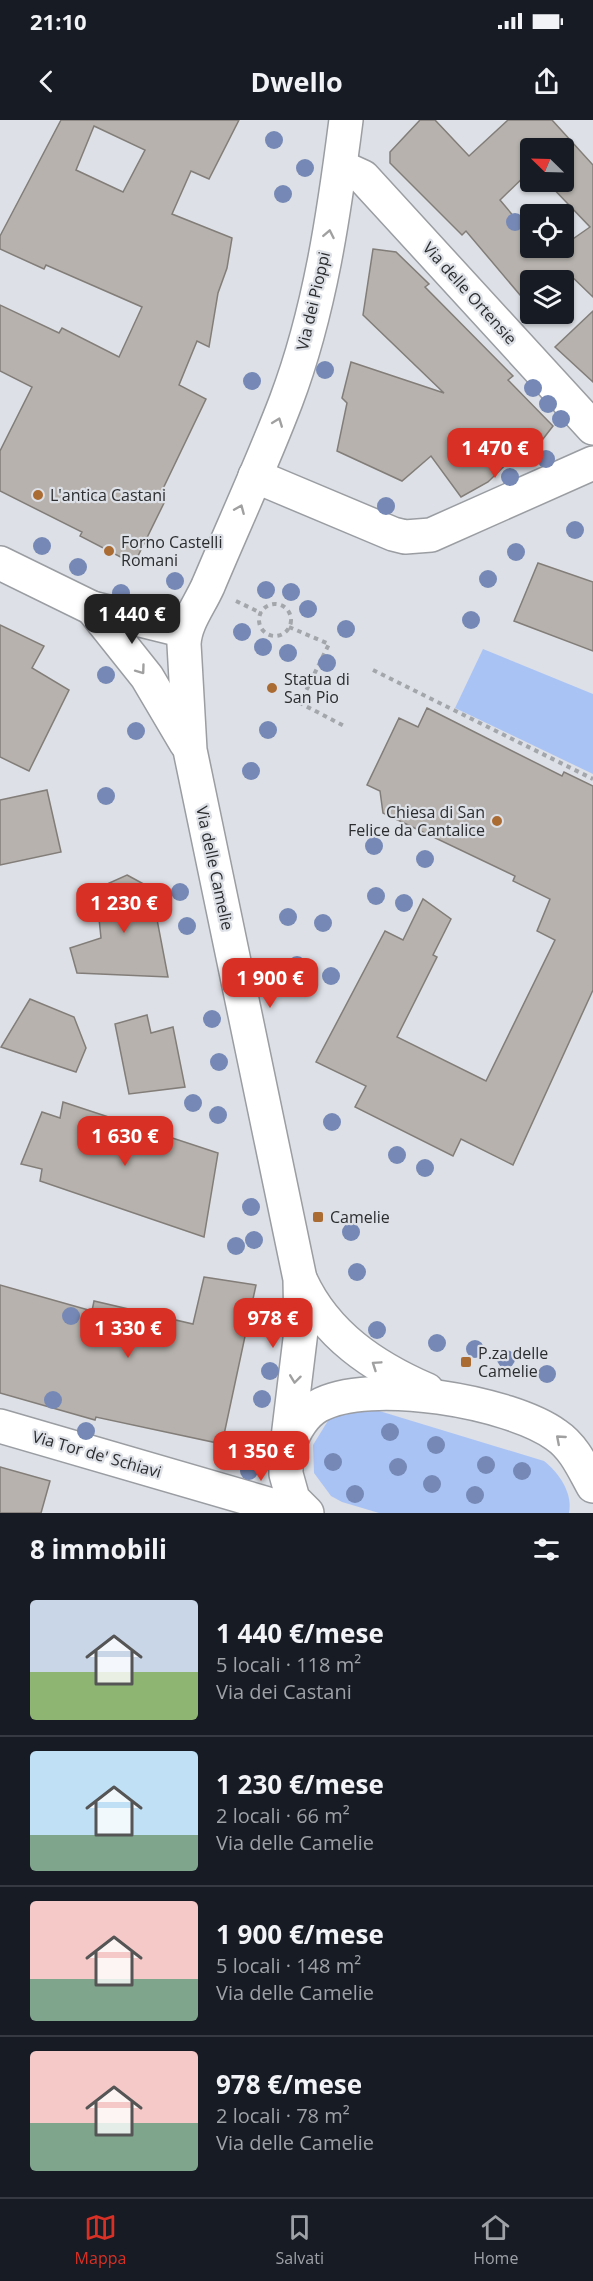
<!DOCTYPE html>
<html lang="it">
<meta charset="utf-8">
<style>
body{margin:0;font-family:"Open Sans",sans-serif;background:#20242c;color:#f1f3f6;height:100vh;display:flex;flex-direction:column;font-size:22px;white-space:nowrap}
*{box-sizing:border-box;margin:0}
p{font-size:20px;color:#9ea1a6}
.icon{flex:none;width:33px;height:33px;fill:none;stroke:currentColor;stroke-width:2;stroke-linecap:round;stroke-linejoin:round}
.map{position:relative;height:1393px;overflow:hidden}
.drawer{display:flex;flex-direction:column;background:#171b24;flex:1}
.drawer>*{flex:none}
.needle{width:39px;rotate:293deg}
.fabs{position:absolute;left:520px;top:18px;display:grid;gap:12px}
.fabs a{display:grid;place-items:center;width:54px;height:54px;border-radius:6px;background:#171b24;box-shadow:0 2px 4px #0004;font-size:30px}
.price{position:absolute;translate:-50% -51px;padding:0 14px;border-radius:12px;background:#d93025;color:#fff;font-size:20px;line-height:39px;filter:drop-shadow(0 2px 3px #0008)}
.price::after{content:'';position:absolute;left:50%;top:36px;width:18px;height:14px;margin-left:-9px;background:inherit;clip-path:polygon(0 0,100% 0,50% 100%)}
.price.on{background:#222;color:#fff}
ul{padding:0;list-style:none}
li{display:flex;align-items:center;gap:18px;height:150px;padding:0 30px}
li+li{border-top:2px solid #363941}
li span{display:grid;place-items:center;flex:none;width:168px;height:120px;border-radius:6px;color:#555}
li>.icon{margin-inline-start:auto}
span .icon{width:72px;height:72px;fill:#fffc;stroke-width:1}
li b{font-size:26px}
h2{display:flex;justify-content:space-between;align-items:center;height:72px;padding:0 30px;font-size:26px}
.status{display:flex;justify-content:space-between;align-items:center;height:42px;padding:0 30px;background:#171b24;direction:ltr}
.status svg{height:16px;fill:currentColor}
header{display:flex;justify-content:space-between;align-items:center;height:78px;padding:0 30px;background:#171b24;font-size:27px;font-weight:700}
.dock{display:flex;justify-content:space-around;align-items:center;height:84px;border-top:2px solid #363941;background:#171b24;font-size:16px;color:#9ea1a6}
.dock a{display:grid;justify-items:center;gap:3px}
.dock .on{color:#d93025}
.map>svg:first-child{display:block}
.green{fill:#aac3f5}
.building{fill:#b7b2ad;stroke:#827d78;stroke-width:1.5;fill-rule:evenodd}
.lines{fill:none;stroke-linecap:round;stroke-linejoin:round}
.minor-casing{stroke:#9a9da2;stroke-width:36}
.path{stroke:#a3a6ab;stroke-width:4;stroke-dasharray:4.5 4.5;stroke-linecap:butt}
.minor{stroke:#fff;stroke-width:33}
.tree{fill:#7689b6}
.oneway{stroke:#a0a0a1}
.poi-dot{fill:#ab6c33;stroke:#dde0e6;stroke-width:2}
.labels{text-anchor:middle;stroke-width:4.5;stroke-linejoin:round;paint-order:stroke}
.street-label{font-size:16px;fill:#2b2d2f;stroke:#dde0e6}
.poi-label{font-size:16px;fill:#2b2d2f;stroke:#dde0e6;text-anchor:start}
</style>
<div class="status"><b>21:10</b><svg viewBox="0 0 49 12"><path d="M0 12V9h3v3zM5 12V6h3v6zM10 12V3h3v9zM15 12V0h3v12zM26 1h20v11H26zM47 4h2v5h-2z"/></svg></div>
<header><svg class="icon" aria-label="back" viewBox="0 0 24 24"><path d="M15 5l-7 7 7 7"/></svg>Dwello<svg class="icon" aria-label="share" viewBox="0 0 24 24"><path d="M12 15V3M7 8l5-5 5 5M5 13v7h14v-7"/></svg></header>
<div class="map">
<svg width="593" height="1393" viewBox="0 0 593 1393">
<rect width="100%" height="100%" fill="#dde0e6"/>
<!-- green -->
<g class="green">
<polygon points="483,529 593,574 593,654 455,588"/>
<path d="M359,1288L376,1290L544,1341C559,1353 573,1373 569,1393H379L342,1382L331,1376L314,1353L313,1325L329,1299Z"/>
</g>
<!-- building -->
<g class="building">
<path d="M61,0H239L209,59L191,51L172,94L232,118L227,148L218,173L209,227L197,221L179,265L206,279L159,377L166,379L134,444L80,416L82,412L0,371V331L32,267L0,251V185L59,213L62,208L119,237L142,187L46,145L44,149L0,129V116ZM94,6L145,30L123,72L76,50Z"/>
<path d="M420,0H435L469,36L508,0H552L593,45V177L566,151L562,154L567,160H531V188L466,111L462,115L390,43V32ZM531,28H564V62H547L590,107L547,137L540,128H531V117L500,80L531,50Z"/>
<polygon points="373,129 396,132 429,164 425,167 513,256 508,260 553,306 536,328 530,321 488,362 461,377 431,336 402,361 337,331 347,283 342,278 351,242 444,273 363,195"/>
<polygon points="593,191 593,262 555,227"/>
<polygon points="538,443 593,462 593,531 514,501"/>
<polygon points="0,505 44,526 32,548 69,570 29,651 0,637"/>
<polygon points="427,588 562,656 564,652 593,666 593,870 513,1045 461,1019 453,1036 355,987 366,966 316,942 385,811 403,820 423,779 451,799 433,835 437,837 397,917 486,961 555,820 537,811 550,779 513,761 515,756 383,693 380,671 367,665 399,598 418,607"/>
<polygon points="47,670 61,732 0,745 0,680"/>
<polygon points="127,755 151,768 168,857 77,853 70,828 101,818 96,769"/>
<polygon points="30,879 74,897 86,928 76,952 1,927"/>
<polygon points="147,895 151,913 173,907 185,967 129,974 115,904"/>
<polygon points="63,982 218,1033 204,1117 40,1061 42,1049 21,1044 42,992 60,998"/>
<polygon points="204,1157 256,1165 222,1324 96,1297 95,1300 0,1273 0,1165 92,1191 94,1181 193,1204"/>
<polygon points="0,1347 50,1361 41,1393 0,1393"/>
</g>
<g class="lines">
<defs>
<g id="minor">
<polyline points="341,47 363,57 593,308"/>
<polyline points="255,356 393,414 405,417 431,415 593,343"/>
<polyline points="0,443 92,488 185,511"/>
<polyline points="92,488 147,557 186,623"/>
<path d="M301,1161C326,1215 374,1247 427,1270"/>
<polyline points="0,1306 299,1393"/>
<path d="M289,1325C295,1310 304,1294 318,1286C369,1257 511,1282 556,1315C574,1327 583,1348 593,1366"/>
<path d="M307,1393L293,1379L286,1354V1334L301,1211L300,1159L190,630L184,524C185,503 199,486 208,466C234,404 262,344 286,281C320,191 334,94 346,0"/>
</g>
</defs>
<!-- minor casing -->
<use href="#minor" class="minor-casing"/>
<!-- path -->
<g class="path">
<polyline points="236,481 261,493"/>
<circle cx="275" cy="500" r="16"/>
<polyline points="289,507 329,524 300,583 346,607"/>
<polyline points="373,550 593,659"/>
</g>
<!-- minor -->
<use href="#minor" class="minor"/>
</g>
<!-- trees -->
<g class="tree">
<circle cx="274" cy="20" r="9"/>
<circle cx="305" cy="48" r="9"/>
<circle cx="283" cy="74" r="9"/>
<circle cx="515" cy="102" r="9"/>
<circle cx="325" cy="250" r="9"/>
<circle cx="252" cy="261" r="9"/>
<circle cx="533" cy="268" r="9"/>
<circle cx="548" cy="284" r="9"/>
<circle cx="561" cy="299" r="9"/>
<circle cx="546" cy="339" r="9"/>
<circle cx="510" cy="357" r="9"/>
<circle cx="386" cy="386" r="9"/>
<circle cx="575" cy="410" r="9"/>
<circle cx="42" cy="426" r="9"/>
<circle cx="516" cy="432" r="9"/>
<circle cx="78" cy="447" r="9"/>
<circle cx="488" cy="459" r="9"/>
<circle cx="175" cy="461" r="9"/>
<circle cx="266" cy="470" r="9"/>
<circle cx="291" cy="472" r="9"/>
<circle cx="121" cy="473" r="9"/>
<circle cx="308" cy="489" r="9"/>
<circle cx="471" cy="500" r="9"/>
<circle cx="346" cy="509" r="9"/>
<circle cx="242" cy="512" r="9"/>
<circle cx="263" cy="527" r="9"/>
<circle cx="288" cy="533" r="9"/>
<circle cx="327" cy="543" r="9"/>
<circle cx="106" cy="555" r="9"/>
<circle cx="268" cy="610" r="9"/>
<circle cx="136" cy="611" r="9"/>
<circle cx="251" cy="651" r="9"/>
<circle cx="106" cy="676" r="9"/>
<circle cx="374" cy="726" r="9"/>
<circle cx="425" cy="739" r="9"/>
<circle cx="180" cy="772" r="9"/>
<circle cx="376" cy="776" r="9"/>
<circle cx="404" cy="783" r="9"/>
<circle cx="288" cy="797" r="9"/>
<circle cx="323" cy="803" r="9"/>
<circle cx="187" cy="806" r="9"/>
<circle cx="297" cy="845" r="9"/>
<circle cx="331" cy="856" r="9"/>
<circle cx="212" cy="899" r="9"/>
<circle cx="219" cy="942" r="9"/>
<circle cx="193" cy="983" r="9"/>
<circle cx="218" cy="995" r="9"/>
<circle cx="332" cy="1002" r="9"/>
<circle cx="397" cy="1035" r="9"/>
<circle cx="425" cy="1048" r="9"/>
<circle cx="251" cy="1087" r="9"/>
<circle cx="351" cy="1112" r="9"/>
<circle cx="254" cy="1120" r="9"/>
<circle cx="236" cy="1126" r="9"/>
<circle cx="357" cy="1152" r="9"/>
<circle cx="71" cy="1196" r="9"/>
<circle cx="377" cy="1210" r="9"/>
<circle cx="437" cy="1223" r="9"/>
<circle cx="475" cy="1229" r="9"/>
<circle cx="506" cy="1239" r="9"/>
<circle cx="270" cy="1251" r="9"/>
<circle cx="547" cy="1254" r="9"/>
<circle cx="262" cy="1279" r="9"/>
<circle cx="53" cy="1280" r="9"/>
<circle cx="86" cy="1311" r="9"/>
<circle cx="390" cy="1312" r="9"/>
<circle cx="436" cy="1325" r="9"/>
<circle cx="333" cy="1342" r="9"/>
<circle cx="486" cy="1345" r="9"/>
<circle cx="398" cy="1347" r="9"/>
<circle cx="249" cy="1351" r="9"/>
<circle cx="522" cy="1351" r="9"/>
<circle cx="432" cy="1364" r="9"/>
<circle cx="355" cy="1374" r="9"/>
<circle cx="475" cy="1375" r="9"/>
</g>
<!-- one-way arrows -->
<defs><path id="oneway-chevron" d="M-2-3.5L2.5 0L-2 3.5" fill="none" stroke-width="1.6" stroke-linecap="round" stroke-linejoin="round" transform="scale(1.5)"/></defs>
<g class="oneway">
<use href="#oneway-chevron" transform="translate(329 114) rotate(-79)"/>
<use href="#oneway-chevron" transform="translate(278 302) rotate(-69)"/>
<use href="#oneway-chevron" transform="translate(240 389) rotate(-67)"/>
<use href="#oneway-chevron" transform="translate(141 550) rotate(54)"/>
<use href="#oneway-chevron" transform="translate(376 1245) rotate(-146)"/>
<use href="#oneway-chevron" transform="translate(295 1259) rotate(97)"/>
<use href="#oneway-chevron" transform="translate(560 1319) rotate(-139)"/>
</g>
<!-- markers -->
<g class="poi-dot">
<circle cx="38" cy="375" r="6"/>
<circle cx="109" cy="431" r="6"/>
<circle cx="272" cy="568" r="6"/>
<circle cx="497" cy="701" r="6"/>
<rect x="312" y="1091" width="12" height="12" rx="3"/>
<rect x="460" y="1236" width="12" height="12" rx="3"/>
</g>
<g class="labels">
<!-- street labels -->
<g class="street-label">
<text transform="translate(470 173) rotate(48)" y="6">Via delle Ortensie</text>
<text transform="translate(313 181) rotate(-77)" y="6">Via dei Pioppi</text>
<text transform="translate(215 748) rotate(78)" y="6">Via delle Camelie</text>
<text transform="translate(97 1334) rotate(16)" y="6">Via Tor de' Schiavi</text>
</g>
<!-- poi labels -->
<g class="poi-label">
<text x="50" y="381">L'antica Castani</text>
<text x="121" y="428">Forno Castelli<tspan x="121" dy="18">Romani</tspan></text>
<text x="284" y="565">Statua di<tspan x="284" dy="18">San Pio</tspan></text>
<text x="485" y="698" text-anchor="end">Chiesa di San<tspan x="485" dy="18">Felice da Cantalice</tspan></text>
<text x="330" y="1103">Camelie</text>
<text x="478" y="1239">P.za delle<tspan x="478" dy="18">Camelie</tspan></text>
</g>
</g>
</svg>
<div class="fabs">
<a><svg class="needle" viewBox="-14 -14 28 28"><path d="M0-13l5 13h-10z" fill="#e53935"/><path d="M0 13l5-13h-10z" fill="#9ea1a6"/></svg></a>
<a><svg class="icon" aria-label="locate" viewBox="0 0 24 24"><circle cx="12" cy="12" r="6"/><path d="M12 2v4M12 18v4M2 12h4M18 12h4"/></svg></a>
<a><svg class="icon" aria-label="layers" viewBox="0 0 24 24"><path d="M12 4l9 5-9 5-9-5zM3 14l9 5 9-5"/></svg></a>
</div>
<b class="price" style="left:495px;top:359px">1 470 €</b>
<b class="price on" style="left:132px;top:525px">1 440 €</b>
<b class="price" style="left:124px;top:814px">1 230 €</b>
<b class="price" style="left:270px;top:889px">1 900 €</b>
<b class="price" style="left:125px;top:1047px">1 630 €</b>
<b class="price" style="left:273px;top:1229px">978 €</b>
<b class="price" style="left:128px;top:1239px">1 330 €</b>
<b class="price" style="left:261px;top:1362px">1 350 €</b>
</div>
<section class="drawer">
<h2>8 immobili<svg class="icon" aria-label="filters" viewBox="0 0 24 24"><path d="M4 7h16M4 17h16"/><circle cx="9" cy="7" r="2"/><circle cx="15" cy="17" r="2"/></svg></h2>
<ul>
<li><span style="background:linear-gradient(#c9d6e8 60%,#8fb573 0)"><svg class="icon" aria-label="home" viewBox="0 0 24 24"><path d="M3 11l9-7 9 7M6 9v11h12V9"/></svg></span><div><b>1 440 €/mese</b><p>5 locali · 118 m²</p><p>Via dei Castani</p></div></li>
<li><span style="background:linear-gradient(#bfe0f5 70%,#7fa58c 0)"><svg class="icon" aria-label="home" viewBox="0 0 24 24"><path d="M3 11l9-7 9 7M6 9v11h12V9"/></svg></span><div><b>1 230 €/mese</b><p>2 locali · 66 m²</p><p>Via delle Camelie</p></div></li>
<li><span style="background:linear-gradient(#f6c9c9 65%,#7fa58c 0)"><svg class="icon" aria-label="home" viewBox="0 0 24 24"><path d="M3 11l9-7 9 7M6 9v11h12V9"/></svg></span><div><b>1 900 €/mese</b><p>5 locali · 148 m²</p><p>Via delle Camelie</p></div></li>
<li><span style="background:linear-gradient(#f6c9c9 60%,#7fa58c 0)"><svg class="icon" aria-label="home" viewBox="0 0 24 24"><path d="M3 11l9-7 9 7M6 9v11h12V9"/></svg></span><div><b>978 €/mese</b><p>2 locali · 78 m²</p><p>Via delle Camelie</p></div></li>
</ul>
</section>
<nav class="dock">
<a class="on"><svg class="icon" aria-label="map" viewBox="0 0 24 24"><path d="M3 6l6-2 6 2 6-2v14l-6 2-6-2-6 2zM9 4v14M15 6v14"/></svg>Mappa</a>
<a><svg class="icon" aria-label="saved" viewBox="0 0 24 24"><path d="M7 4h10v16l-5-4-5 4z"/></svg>Salvati</a>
<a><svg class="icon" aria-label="home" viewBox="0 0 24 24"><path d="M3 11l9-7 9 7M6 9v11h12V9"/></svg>Home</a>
</nav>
